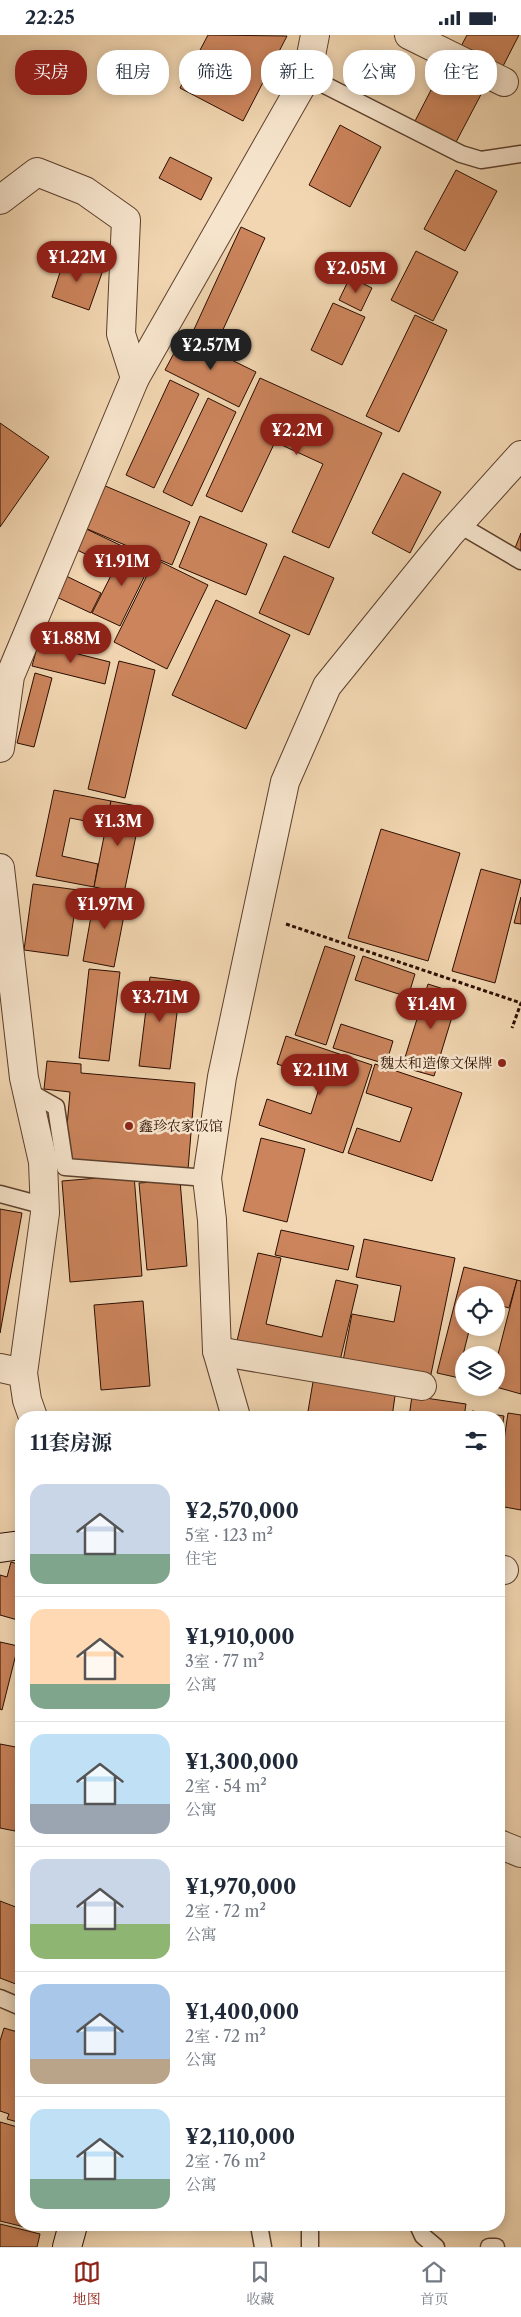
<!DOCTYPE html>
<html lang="zh">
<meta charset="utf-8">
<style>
body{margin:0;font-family:"Libre Caslon Text","Noto Serif SC",serif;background:#f2f2f3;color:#1f2937;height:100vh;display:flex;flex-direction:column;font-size:19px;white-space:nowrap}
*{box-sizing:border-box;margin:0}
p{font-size:16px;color:#747a83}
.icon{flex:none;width:28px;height:28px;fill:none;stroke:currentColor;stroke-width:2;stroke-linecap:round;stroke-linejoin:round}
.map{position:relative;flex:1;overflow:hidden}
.drawer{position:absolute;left:15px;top:1376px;width:490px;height:820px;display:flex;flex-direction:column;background:#fff;border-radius:20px;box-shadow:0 2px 12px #0003}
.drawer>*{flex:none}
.hud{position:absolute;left:15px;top:15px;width:491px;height:45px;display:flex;gap:10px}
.buttons{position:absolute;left:455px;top:1251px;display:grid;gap:10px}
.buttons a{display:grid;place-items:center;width:50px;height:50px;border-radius:50%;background:#fff;box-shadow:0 2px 12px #0003;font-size:25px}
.price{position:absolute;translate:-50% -42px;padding:0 11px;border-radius:18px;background:#8f2418;color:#fff;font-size:16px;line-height:32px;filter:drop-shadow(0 1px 2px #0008)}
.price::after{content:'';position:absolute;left:50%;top:30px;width:15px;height:11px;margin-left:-8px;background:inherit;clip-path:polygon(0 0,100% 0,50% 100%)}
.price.on{background:#222;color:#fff}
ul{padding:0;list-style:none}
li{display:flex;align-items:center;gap:15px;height:125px;padding:0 15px}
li+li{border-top:1px solid #e0e1e3}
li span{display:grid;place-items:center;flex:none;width:140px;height:100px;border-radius:15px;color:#555}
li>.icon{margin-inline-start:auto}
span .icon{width:60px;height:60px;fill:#fffc;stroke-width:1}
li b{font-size:21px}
h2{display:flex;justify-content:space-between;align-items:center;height:60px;padding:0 15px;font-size:21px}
.tag{padding:0 18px;border-radius:20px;background:#fff;box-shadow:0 2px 12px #0003;font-size:18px;line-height:45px}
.tag.on{background:#8f2418;color:#fff}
.status{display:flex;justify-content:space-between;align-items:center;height:35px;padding:0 25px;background:#fff;direction:ltr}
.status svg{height:14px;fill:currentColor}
.menu{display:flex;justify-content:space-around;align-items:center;height:70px;border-top:1px solid #e0e1e3;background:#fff;font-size:14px;color:#747a83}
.menu a{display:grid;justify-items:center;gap:2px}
.menu .on{color:#8f2418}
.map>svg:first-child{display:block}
.building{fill:#cb845c;stroke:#2b0e01}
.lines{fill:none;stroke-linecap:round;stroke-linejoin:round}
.lane-casing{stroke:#5c402d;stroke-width:19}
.street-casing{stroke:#5c402d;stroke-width:30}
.secondary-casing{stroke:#2b0e01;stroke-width:30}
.path{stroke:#2b0e01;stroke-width:3;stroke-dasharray:4 2.5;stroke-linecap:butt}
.lane{stroke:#f6e4cc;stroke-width:16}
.street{stroke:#f6e4cc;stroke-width:28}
.secondary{stroke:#f6e4cc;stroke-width:28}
.poi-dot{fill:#8f2418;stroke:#f6e4cc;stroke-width:2}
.labels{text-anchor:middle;stroke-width:5;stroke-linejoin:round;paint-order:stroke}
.poi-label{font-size:14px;fill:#2b0e01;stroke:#f6e4cc;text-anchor:end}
</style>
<div class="status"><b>22:25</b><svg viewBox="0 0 49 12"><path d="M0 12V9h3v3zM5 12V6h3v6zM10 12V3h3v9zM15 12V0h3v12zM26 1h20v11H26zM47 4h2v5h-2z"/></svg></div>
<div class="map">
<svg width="521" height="2212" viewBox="0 0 521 2212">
<rect width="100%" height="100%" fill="#f1d6b1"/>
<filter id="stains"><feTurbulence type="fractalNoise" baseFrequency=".004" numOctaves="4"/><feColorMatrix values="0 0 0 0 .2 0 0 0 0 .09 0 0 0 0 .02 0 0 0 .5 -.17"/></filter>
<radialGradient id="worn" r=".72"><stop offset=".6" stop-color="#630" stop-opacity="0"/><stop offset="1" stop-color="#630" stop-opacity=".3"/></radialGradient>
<!-- building -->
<g class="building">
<polygon points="208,0 287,1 243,86 180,53"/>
<polygon points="467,0 519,0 499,39 458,17"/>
<polygon points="445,28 486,50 455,109 414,88"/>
<polygon points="340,90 381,112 350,172 309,150"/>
<polygon points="170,122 212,143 201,165 159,143"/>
<polygon points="456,135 497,156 465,216 424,194"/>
<polygon points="241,192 265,203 215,312 191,301"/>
<polygon points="416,216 458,237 433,286 391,265"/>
<polygon points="65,222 103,235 89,275 52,262"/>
<polygon points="350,242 372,253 361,276 339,265"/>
<polygon points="333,268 365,282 342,330 311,315"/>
<polygon points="415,280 447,295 399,397 366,381"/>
<polygon points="183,301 256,337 239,372 165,335"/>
<polygon points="260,343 382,398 329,513 292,497 323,429 275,407 242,477 206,461"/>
<polygon points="170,345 199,359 154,453 126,440"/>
<polygon points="208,363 236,377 192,471 163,457"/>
<polygon points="0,388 49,422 0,492"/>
<polygon points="403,438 441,457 410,518 372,498"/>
<polygon points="103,450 190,487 172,530 85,493"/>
<polygon points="200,481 267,509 246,560 179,532"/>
<polygon points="80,491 122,511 112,532 71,512"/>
<polygon points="521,498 521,515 515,513"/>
<polygon points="125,513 152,526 120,591 92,578"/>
<polygon points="284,521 334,543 309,600 259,578"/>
<polygon points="155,524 208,550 167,634 114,607"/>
<polygon points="60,538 101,558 91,578 50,559"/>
<polygon points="216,565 290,600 246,694 172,660"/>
<polygon points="38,609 110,627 105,649 32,631"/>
<polygon points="119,626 155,635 125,763 88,754"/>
<polygon points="35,638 52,643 34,712 17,708"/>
<polygon points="54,755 111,766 106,790 70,783 62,821 98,829 94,852 36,841"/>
<polygon points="111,766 142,772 124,858 94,852"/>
<polygon points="381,794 460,818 428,926 348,903"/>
<polygon points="481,834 521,845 495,948 452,936"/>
<polygon points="33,849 78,855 68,921 24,915"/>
<polygon points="95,859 127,865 114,932 83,926"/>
<polygon points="521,862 521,889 514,888"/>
<polygon points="325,911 355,921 326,1010 295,1000"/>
<polygon points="363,921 415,939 408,962 355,945"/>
<polygon points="89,934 120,937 109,1026 79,1023"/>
<polygon points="150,942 181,946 170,1034 139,1031"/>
<polygon points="428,949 459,959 434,1041 402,1032"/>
<polygon points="341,989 393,1006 386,1029 333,1013"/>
<polygon points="286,1001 372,1030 343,1118 259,1090 267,1064 311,1079 322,1044 277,1029"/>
<polygon points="47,1026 81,1029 81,1038 195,1048 188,1135 64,1125 70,1057 44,1054"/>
<polygon points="375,1029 462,1058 432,1146 348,1118 357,1093 400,1107 412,1073 366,1058"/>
<polygon points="261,1103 305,1114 287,1187 243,1176"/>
<polygon points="134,1140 142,1241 70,1247 62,1146"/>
<polygon points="180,1145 187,1231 147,1235 139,1148"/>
<polygon points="0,1174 22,1178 0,1298"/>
<polygon points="281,1195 354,1211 348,1235 275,1220"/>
<polygon points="364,1204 455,1223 430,1344 343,1326 352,1279 394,1287 401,1251 356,1242"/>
<polygon points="258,1218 281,1223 266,1289 322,1302 336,1245 358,1250 338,1334 236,1310"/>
<polygon points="464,1232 517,1245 509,1273 496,1269 496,1260 464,1260 464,1292 470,1292 463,1320 464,1344 437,1338"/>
<polygon points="517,1245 521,1246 521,1359 496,1352 496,1327"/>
<polygon points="143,1266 150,1351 101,1355 94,1270"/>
<polygon points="314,1341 396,1354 392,1382 307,1382"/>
<polygon points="412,1361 466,1369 464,1382 409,1382"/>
<polygon points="472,1376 504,1381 499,1412 499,1382 471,1382"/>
<polygon points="508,1378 521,1380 521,1475 499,1471 499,1439"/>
<polygon points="11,1527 21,1530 21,1586 0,1580 0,1540 7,1542"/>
<polygon points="0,1607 18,1611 2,1675 0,1674"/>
<polygon points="0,1709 21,1713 21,1768 15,1796 0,1793"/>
<polygon points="0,1866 21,1874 21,1951 0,1943"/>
<polygon points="4,1993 21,1998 21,2088 7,2084 9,2079 0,2076 0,2006"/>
<polygon points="0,2087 21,2093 21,2190 38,2190 37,2195 0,2186"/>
<polygon points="0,2189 40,2199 37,2212 0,2212"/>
</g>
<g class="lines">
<defs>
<g id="lane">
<polyline points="307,41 461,119 481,125 521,119"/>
<polyline points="458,489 521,526"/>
<polyline points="26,1055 56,1072 65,1132 207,1143"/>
<polyline points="0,1159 45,1171"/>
<polyline points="0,1963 21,1972"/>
<polyline points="259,2190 263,2212"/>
<polyline points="310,2190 310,2212"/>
<polyline points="418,2190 423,2201 436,2212"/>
<polyline points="489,2212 496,2212"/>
</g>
<g id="street">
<polyline points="409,0 504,47"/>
<polyline points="0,165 37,137 85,156 126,185 121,299 135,343"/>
<polyline points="0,713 10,641 135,343 307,41 315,0"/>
<polyline points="0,833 24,1043 43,1127 45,1178 23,1338 27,1365 33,1382"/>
<polyline points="217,1316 422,1351"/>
<polyline points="0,1333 23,1338"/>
<polyline points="236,1382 217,1316 212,1185 207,1143 222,1042 285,747 327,651 449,500 521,420"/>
<polyline points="499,1534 504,1535"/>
<polyline points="499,1809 521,1818"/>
</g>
<g id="secondary">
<polyline points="0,1513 21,1510"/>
<polyline points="67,2212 73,2190"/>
</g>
</defs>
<!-- lane casing -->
<use href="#lane" class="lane-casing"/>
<!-- street casing -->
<use href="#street" class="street-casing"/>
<!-- secondary casing -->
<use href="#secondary" class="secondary-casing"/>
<!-- path -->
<polyline class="path" points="286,889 521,968 512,993"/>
<!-- lane -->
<use href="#lane" class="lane"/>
<!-- street -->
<use href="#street" class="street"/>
<!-- secondary -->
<use href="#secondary" class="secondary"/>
</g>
<!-- markers -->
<g class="poi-dot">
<circle cx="502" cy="1028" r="5"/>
<circle cx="129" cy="1091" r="5"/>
</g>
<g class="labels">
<!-- poi labels -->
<g class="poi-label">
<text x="492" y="1033">魏太和造像文保牌</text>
<text x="139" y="1096" text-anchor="start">鑫珍农家饭馆</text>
</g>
</g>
<rect width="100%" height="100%" filter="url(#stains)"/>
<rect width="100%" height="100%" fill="url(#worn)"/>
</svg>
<div class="buttons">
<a><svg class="icon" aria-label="locate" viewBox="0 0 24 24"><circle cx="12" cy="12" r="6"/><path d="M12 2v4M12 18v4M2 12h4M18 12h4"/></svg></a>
<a><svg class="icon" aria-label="layers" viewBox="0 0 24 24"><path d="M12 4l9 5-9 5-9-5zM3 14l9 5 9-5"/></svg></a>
</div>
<b class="price" style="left:77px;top:248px">¥1.22M</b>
<b class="price" style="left:356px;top:259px">¥2.05M</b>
<b class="price on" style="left:211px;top:336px">¥2.57M</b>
<b class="price" style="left:297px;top:421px">¥2.2M</b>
<b class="price" style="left:122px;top:552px">¥1.91M</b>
<b class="price" style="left:71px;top:629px">¥1.88M</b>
<b class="price" style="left:118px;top:812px">¥1.3M</b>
<b class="price" style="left:105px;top:895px">¥1.97M</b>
<b class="price" style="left:160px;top:988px">¥3.71M</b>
<b class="price" style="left:431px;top:995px">¥1.4M</b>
<b class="price" style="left:320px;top:1061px">¥2.11M</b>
<div class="hud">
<a class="tag on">买房</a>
<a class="tag">租房</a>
<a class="tag">筛选</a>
<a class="tag">新上</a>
<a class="tag">公寓</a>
<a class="tag">住宅</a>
</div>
<section class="drawer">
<h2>11套房源<svg class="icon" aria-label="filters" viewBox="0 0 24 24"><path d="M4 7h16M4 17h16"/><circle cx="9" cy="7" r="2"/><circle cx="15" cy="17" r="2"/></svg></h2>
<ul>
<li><span style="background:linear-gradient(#c9d6e8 70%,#7fa58c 0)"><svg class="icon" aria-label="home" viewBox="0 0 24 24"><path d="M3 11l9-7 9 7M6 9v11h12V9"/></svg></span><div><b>¥2,570,000</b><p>5室 · 123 m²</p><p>住宅</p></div></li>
<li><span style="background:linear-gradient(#ffd9b3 75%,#7fa58c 0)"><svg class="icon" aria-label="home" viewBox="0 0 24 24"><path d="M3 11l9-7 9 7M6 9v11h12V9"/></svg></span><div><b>¥1,910,000</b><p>3室 · 77 m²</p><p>公寓</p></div></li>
<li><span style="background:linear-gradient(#bfe0f5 70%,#9aa5b1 0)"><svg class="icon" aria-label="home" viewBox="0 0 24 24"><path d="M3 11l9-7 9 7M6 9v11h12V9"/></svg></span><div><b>¥1,300,000</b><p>2室 · 54 m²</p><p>公寓</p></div></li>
<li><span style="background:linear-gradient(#c9d6e8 65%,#8fb573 0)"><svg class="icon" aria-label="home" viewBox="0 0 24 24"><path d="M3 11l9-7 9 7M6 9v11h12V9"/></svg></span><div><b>¥1,970,000</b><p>2室 · 72 m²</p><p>公寓</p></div></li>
<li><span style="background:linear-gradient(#a9c7e8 75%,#b9a48a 0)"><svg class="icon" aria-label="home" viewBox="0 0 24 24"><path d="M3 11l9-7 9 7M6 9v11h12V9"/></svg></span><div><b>¥1,400,000</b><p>2室 · 72 m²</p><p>公寓</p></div></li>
<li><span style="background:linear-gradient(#bfe0f5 70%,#7fa58c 0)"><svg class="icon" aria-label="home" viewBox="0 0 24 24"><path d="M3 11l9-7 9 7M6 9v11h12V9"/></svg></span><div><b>¥2,110,000</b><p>2室 · 76 m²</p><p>公寓</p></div></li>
</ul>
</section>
</div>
<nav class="menu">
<a class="on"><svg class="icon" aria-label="map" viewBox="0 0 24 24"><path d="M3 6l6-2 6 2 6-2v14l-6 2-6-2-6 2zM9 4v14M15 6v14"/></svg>地图</a>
<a><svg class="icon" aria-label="saved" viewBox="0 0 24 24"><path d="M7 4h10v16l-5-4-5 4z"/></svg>收藏</a>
<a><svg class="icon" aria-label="home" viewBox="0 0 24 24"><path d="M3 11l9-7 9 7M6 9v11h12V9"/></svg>首页</a>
</nav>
